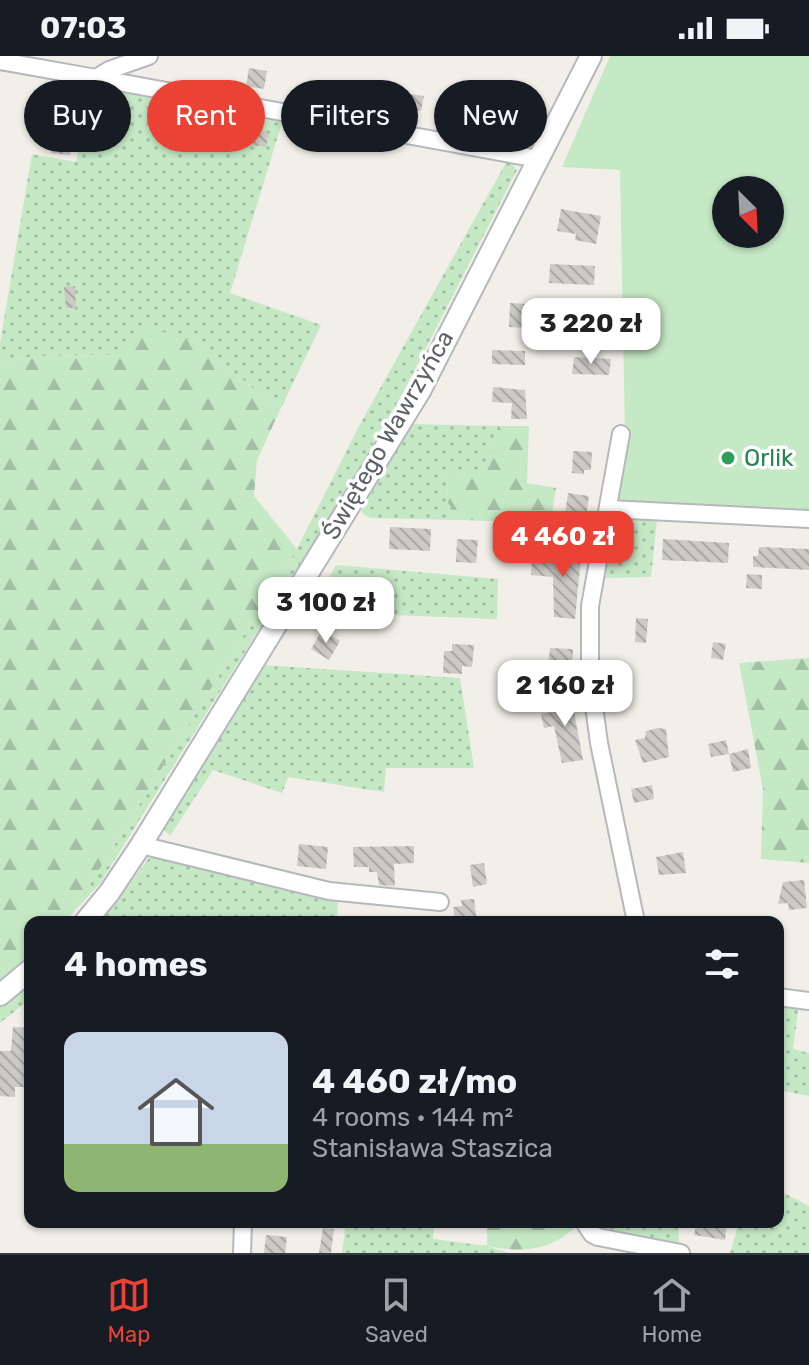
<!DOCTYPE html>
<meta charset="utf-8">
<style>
body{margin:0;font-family:Rubik,sans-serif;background:#20242c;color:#f1f3f6;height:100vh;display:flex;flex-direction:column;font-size:30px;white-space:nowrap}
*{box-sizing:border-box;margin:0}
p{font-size:26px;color:#9ea1a6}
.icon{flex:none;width:44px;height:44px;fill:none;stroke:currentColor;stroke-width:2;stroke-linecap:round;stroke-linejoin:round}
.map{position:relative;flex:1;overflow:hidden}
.panel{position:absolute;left:24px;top:860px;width:760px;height:312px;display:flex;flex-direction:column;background:#171b24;border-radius:16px;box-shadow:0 2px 6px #0004}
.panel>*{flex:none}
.hud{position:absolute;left:24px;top:24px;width:762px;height:72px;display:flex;gap:16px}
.needle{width:52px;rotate:156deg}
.buttons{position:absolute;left:712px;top:120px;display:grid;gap:16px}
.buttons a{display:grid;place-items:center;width:72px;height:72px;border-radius:50%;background:#171b24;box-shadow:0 2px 6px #0004;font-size:40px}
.price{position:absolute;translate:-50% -68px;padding:0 18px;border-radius:16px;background:#fff;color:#222;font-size:26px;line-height:52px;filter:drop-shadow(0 2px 4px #0008)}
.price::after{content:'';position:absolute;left:50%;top:48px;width:24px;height:18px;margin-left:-12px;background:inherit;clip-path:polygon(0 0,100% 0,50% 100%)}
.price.active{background:#ea4335;color:#fff}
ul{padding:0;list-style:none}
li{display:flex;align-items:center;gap:24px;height:200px;padding:0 40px}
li+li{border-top:2px solid #363941}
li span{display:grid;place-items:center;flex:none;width:224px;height:160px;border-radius:16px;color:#555}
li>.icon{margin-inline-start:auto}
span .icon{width:96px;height:96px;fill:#fffc;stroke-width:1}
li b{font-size:34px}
h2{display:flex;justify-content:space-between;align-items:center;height:96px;padding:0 40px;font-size:34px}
.tag{padding:0 28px;border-radius:36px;background:#171b24;box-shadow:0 2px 6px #0004;font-size:28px;line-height:72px}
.tag.active{background:#ea4335;color:#fff}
.status{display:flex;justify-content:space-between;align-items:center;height:56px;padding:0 40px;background:#171b24;direction:ltr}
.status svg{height:22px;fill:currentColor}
.tabs{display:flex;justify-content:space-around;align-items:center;height:112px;border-top:2px solid #363941;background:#171b24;font-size:22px;color:#9ea1a6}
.tabs a{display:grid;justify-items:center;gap:4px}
.tabs .active{color:#ea4335}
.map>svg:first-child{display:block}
.grass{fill:url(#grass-dots)}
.forest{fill:url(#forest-firs)}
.park{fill:#c5e8c5;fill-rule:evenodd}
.building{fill:url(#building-back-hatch)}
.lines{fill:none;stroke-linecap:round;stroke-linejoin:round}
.minor-casing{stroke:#b5b8bc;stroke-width:20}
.tertiary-casing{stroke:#b5b8bc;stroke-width:24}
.minor{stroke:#fff;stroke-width:16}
.tertiary{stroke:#fff;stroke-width:20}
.leisure-dot{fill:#2e9e5b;stroke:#fff;stroke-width:3}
.labels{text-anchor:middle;stroke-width:7;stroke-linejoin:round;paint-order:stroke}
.street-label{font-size:24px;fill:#5f6368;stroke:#fff}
.leisure-label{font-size:24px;fill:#27864d;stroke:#fff;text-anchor:start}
</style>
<div class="status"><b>07:03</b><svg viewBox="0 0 49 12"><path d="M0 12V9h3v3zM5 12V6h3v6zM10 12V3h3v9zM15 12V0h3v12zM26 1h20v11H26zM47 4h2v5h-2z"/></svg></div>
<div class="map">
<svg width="809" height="1197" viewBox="0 0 809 1197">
<defs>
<pattern id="grass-dots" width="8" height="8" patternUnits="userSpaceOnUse" patternTransform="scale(2)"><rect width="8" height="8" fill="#c5e8c5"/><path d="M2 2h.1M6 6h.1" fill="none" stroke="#a3c0a4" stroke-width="1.8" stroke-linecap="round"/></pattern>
<pattern id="forest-firs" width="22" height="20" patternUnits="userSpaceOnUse" patternTransform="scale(2)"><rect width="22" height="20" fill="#c5e8c5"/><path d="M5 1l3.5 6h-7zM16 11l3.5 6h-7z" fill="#a3c0a4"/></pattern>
<pattern id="building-back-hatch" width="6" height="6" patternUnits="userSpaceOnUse" patternTransform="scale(2)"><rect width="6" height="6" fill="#cccac5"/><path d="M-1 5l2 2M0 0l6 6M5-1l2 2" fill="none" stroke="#a9a8a4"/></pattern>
</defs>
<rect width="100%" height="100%" fill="#f1efe8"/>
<!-- grass -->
<g class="grass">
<polygon points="90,30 283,63 230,237 321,269 280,354 195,285 115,299 35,300 0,307 0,287 32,98 76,106"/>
<polygon points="508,103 517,114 403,337 330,460 100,827 71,859 297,493 358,372"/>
<polygon points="411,368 498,370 485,418 447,416 448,447 461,464 370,462 361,456"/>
<polygon points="614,460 657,463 651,521 604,522"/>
<polygon points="336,509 498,523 497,563 311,556"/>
<polygon points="262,609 460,622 474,712 386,712 384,736 288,721 282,737 213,714 170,780 161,771"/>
<polygon points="152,798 159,798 338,845 337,866 100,866"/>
<polygon points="30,927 30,943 0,967 0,949"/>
<polygon points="778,945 799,948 793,993 809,997 809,1040 778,1034"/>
<polygon points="778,1134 809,1150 809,1197 730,1197 739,1166 753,1170 755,1166 778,1166"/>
<polygon points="346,1166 379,1166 391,1172 392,1166 434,1166 433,1183 487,1190 508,1197 342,1197"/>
<polygon points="594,1166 678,1166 679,1191 610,1180"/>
</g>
<!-- forest -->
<g class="forest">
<polygon points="145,271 195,285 280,354 257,404 254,440 297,493 71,859 65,866 30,866 30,903 0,925 0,307 35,300 115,299"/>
<polygon points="498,370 529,370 527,427 556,432 546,496 515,497 514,466 461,464 448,447 447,416 485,417"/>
<polygon points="809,602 809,807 761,803 763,733 739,607"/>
<path d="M487,1166H579V1168C550,1195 526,1197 487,1190Z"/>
</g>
<!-- park -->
<path class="park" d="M610,0H809V463L609,453L625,377L620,114L562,111ZM726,134H770V178H726Z"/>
<!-- building -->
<g class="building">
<polygon points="249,12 267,15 264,33 246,30"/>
<polygon points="396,36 424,40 421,55 416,54 415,60 388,55 390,45"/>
<polygon points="493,42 505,47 503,52 511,55 504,72 482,63 488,46 491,47"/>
<polygon points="58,51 77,54 70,99 51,97"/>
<polygon points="255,74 269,77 266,91 252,89"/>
<polygon points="561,153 601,160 596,188 575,184 576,178 557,175"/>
<polygon points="550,208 595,210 594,229 549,227"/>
<polygon points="75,230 76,252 66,252 64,231"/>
<polygon points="510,247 526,248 524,272 509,271"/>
<polygon points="492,294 525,295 525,309 492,308"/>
<polygon points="574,301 611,303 609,319 572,318"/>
<polygon points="493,331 525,334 527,363 511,363 512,347 492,346"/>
<polygon points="573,395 592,396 591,414 584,414 584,418 572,417"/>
<polygon points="568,437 589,440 586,461 565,458"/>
<polygon points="390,471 431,473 430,495 389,493"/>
<polygon points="457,483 478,484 476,507 456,506"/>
<polygon points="663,483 729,487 728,507 662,504"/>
<polygon points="559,488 582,491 575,563 554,561 553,521 531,519 532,506 557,507"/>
<polygon points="759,491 809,493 809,514 753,511 753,500 758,500"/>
<polygon points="747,518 762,519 762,533 746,532"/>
<polygon points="636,562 648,563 646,587 635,586"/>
<polygon points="322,574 340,585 329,604 311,593"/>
<polygon points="713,586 726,588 723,604 711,602"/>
<polygon points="452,588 474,589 472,611 462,610 462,618 443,617 444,595 452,595"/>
<polygon points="550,592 573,593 572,616 548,615"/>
<polygon points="574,640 576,651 573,651 583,704 562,707 554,670 544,672 541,658 552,656 550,643"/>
<polygon points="658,672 666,673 669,701 643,707 635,684 645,682 646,675"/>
<polygon points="726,684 729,698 711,701 708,688"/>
<polygon points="748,693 751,712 733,716 729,698"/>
<polygon points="652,729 654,743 634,747 631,733"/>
<polygon points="299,788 328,791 326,813 297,810"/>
<polygon points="414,790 414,807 394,808 395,830 379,829 377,816 369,816 369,811 354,811 353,791"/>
<polygon points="683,796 686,817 659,819 656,801"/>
<polygon points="484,807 487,828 473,831 470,809"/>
<polygon points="804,824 807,852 789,854 788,847 778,848 783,826"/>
<polygon points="474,843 477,866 455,866 453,851 462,850 461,844"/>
<polygon points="13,971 30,972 30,999 26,999 26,1031 15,1031 15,1041 0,1040 0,995 11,995"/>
<polygon points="697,1166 727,1166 725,1184 694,1179"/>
<polygon points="323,1172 334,1173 331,1197 319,1197"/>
<polygon points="266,1179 287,1181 285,1197 264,1197"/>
</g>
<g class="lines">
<defs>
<g id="minor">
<polyline points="0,5 96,22 109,14 149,0"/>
<polyline points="96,22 538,103"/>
<polyline points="621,378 590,550 590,621 599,687 636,866"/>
<polyline points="609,453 809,463"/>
<polyline points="141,789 329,835 440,846"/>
<polyline points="778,941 809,945"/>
<polyline points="584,1166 592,1178 598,1181 681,1197"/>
<polyline points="242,1197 243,1166"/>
</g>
<g id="tertiary">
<polyline points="85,866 109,837 141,789 420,335 591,0"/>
<polyline points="0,939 30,914"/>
</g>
</defs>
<!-- minor casing -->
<use href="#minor" class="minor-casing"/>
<!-- tertiary casing -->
<use href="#tertiary" class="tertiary-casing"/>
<!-- minor -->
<use href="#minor" class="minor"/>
<!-- tertiary -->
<use href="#tertiary" class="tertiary"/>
</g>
<!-- markers -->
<circle class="leisure-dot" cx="728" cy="402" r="8"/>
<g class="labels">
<!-- street labels -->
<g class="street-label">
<text transform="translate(388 379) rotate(-60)" y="8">Świętego Wawrzyńca</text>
</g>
<!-- leisure labels -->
<g class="leisure-label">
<text x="744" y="410">Orlik</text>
</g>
</g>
</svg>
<div class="buttons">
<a><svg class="needle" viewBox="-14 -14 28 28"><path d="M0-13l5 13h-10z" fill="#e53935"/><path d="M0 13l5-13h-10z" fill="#9ea1a6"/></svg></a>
</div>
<b class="price" style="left:591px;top:310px">3 220 zł</b>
<b class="price active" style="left:563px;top:523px">4 460 zł</b>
<b class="price" style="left:326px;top:589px">3 100 zł</b>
<b class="price" style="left:565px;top:672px">2 160 zł</b>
<div class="hud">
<a class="tag">Buy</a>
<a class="tag active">Rent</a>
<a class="tag">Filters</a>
<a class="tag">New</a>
</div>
<section class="panel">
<h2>4 homes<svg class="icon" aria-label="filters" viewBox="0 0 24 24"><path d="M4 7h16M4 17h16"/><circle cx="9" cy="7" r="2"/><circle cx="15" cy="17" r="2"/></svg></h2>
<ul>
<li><span style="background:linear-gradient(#c9d6e8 70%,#8fb573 0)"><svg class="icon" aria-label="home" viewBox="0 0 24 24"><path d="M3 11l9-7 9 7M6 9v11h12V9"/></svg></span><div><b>4 460 zł/mo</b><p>4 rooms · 144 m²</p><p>Stanisława Staszica</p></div></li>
</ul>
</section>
</div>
<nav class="tabs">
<a class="active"><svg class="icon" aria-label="map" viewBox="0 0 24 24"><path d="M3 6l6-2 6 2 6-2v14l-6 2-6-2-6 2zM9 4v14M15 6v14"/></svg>Map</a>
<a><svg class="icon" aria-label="saved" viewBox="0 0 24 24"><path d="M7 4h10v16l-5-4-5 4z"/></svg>Saved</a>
<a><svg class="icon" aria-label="home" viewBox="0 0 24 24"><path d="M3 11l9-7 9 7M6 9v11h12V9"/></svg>Home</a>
</nav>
